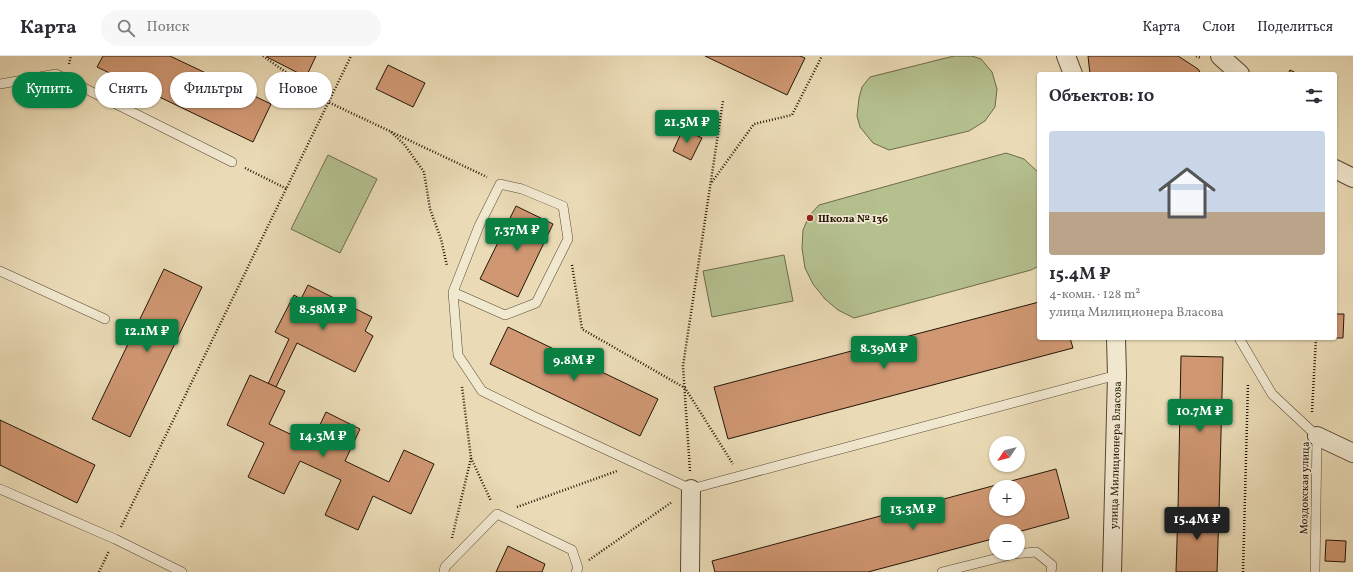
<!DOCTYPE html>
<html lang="ru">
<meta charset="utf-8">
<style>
body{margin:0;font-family:Vollkorn,serif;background:#f7f7f7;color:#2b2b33;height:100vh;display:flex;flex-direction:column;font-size:15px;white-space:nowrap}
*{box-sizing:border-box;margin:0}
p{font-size:13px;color:#7c7c81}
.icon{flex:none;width:22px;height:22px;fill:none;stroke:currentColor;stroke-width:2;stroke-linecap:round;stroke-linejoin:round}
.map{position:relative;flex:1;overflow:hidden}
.details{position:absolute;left:1037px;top:16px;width:300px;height:268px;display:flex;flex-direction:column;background:#fff;border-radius:4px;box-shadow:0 1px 3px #0004}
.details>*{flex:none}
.guide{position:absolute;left:12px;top:16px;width:380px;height:36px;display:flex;gap:8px}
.needle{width:26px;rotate:235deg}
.tools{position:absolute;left:989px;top:380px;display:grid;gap:8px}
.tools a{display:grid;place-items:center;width:36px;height:36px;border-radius:50%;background:#fff;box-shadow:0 1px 3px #0004;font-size:20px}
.price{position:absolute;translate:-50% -34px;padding:0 9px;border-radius:4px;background:#0b8043;color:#fff;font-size:13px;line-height:26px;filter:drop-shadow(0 1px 2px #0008)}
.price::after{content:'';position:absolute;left:50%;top:24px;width:12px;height:9px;margin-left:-6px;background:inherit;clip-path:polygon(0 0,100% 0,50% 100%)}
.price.on{background:#222;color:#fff}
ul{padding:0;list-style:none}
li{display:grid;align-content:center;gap:8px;height:212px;padding:0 12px}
li span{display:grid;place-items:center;height:124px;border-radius:4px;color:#555}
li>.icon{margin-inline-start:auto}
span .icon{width:72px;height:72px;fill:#fffc;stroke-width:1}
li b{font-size:17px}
h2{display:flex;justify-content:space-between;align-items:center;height:48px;padding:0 12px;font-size:17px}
.chip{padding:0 14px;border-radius:18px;background:#fff;box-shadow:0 1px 3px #0004;font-size:14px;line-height:36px}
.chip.on{background:#0b8043;color:#fff}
header{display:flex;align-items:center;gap:24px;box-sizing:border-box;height:56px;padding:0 20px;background:#fff;border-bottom:1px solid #e1e1e2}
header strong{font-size:19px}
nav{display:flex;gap:22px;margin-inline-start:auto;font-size:14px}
.search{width:280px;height:36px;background:#f7f7f7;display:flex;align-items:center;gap:10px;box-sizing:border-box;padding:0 14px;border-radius:22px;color:#7c7c81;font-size:15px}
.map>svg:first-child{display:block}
.green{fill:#b5c08f;stroke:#6c6b4a}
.building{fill:#cf9772;stroke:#241606;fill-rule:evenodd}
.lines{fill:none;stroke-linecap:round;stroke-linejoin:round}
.lane-casing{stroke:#564732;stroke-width:10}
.street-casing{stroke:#564732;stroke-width:20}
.path{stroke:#241606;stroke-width:2.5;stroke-dasharray:1 2;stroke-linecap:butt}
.lane{stroke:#f1e8d0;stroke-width:9}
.street{stroke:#f1e8d0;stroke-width:18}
.poi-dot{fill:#8f2418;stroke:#f1e8d0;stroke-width:1.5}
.labels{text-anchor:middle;stroke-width:3.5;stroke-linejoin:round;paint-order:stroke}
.poi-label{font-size:11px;font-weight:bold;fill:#241606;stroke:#f1e8d0;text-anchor:start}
.street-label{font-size:11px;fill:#241606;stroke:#f1e8d0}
</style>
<header>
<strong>Карта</strong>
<div class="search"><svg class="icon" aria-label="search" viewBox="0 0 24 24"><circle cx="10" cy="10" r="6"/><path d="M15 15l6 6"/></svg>Поиск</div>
<nav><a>Карта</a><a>Слои</a><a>Поделиться</a></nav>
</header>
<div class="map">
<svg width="1353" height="516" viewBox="0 0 1353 516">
<rect width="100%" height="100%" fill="#eadbb6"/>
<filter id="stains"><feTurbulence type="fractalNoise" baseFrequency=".005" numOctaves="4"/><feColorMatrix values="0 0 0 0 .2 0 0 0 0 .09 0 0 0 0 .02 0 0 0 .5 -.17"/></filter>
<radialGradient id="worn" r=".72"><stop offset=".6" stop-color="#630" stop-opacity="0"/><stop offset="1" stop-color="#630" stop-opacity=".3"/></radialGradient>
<!-- green -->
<g class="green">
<polygon points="954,0 972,0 981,3 992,16 997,33 995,51 985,65 969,75 889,94 873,87 860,71 857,60 859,42 862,31 870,21"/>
<polygon points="1006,97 1024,103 1039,117 1039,210 1031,214 854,262 838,254 825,243 813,228 805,212 802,192 803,174 809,160 819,149"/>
<polygon points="328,99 377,123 340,197 291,173"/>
<polygon points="784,199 793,245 712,261 703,215"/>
</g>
<!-- building -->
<g class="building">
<polygon points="103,0 170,0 271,48 253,86 97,11"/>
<polygon points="267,0 316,0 306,21 267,1"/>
<polygon points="705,0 800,0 805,2 787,39"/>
<polygon points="1088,0 1178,0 1198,13 1201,18 1090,18"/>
<polygon points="388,9 425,27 413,51 376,33"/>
<polygon points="1290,14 1298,18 1288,18"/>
<polygon points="683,73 702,82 691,104 673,95"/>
<polygon points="516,150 553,168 518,241 480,223"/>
<polygon points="164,213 202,231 130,381 92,363"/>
<polygon points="308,229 372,261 365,275 373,280 355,316 297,287 276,331 268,328 289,283 275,276 294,239 301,243"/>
<polygon points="1039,246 1039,282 1070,282 1073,292 728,383 714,331"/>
<polygon points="1335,258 1344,258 1343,282 1335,282"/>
<polygon points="508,271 658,343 640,380 490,308"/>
<polygon points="1181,300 1223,301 1219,455 1178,454"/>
<polygon points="250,319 285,335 269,368 311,388 326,356 360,373 345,405 389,426 404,394 434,408 411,458 373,440 358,474 325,459 341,424 300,405 284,438 248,421 264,387 227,369"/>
<polygon points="0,364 95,409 77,447 0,409"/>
<path d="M1056,413L1069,462L1018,476L996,475V482L868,516H715L712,505ZM996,431H1018V453H996Z"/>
<polygon points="1178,454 1219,455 1217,516 1176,516"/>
<polygon points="1326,484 1346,485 1345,506 1325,505"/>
<polygon points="508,490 545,508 542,516 496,516"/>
</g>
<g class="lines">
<defs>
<g id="lane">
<polyline points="0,28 56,18 232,106"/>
<polyline points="0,215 105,263"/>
<polyline points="453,236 505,259 536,247 568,183 563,150 522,133 500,128 479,170 453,236 458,299 482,335 533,360 691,433 1117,319"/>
<polyline points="1239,282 1272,338 1317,380 1315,516"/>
<polyline points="0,433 115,483 182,516"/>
<polyline points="444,516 445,511 497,458 572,494 578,512 576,516"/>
<polyline points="942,516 1014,498 1036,496 1052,509 1051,516"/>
</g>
<g id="street">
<polyline points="1066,0 1073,18"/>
<polyline points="1220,0 1240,18"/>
<polyline points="1335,113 1353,122"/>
<polyline points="1317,380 1353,397"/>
<polyline points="690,516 691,433"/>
<path id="s1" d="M1112,516L1117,319L1116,282"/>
</g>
</defs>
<!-- lane casing -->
<use href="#lane" class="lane-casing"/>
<!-- street casing -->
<use href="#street" class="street-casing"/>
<!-- path -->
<g class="path">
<polyline points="263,0 328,46 487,121"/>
<polyline points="1196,0 1201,2"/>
<polyline points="69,8 71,0"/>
<polyline points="391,76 404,88 424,116 430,153 441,183 447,210"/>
<polyline points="245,112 287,133"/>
<polyline points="712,126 754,68 792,59 822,0"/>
<polyline points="572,209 582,273 685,332 733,408"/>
<polyline points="1312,356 1316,282"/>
<polyline points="471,402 491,445"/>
<polyline points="690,415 683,310 723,45"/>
<polyline points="517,451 617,415"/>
<polyline points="121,471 351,0"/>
<polyline points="452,482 471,402 462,331"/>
<polyline points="589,504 672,446"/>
<polyline points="99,516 109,495"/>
<polyline points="1243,516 1248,327"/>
</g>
<!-- lane -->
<use href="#lane" class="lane"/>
<!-- street -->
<use href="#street" class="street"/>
</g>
<!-- markers -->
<circle class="poi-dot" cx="810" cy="162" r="4"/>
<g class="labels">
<!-- poi labels -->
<g class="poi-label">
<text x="818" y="166">Школа № 136</text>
</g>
<!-- street labels -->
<g class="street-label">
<text dy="4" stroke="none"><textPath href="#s1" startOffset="117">улица Милиционера Власова</textPath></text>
<text transform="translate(1304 432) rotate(-89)" y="4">Моздокская улица</text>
</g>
</g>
<rect width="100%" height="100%" filter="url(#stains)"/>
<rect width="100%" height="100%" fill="url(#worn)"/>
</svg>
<div class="tools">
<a><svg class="needle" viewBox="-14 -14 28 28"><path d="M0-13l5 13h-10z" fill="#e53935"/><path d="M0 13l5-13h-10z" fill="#7c7c81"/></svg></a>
<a>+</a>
<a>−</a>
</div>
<b class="price" style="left:687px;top:88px">21.5M ₽</b>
<b class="price" style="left:517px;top:196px">7.37M ₽</b>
<b class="price" style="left:323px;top:275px">8.58M ₽</b>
<b class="price" style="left:147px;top:297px">12.1M ₽</b>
<b class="price" style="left:884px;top:314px">8.39M ₽</b>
<b class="price" style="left:574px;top:326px">9.8M ₽</b>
<b class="price" style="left:1200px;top:377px">10.7M ₽</b>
<b class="price" style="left:323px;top:402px">14.3M ₽</b>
<b class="price" style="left:913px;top:475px">13.3M ₽</b>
<b class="price on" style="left:1197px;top:485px">15.4M ₽</b>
<div class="guide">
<a class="chip on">Купить</a>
<a class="chip">Снять</a>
<a class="chip">Фильтры</a>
<a class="chip">Новое</a>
</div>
<section class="details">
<h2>Объектов: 10<svg class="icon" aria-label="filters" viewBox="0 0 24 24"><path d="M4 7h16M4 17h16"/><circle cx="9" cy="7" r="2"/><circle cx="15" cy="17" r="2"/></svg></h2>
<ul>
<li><span style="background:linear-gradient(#c9d6e8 65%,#b9a48a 0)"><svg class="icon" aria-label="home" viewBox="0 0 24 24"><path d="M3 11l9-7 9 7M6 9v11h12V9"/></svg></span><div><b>15.4M ₽</b><p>4-комн. · 128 m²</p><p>улица Милиционера Власова</p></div></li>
</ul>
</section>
</div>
